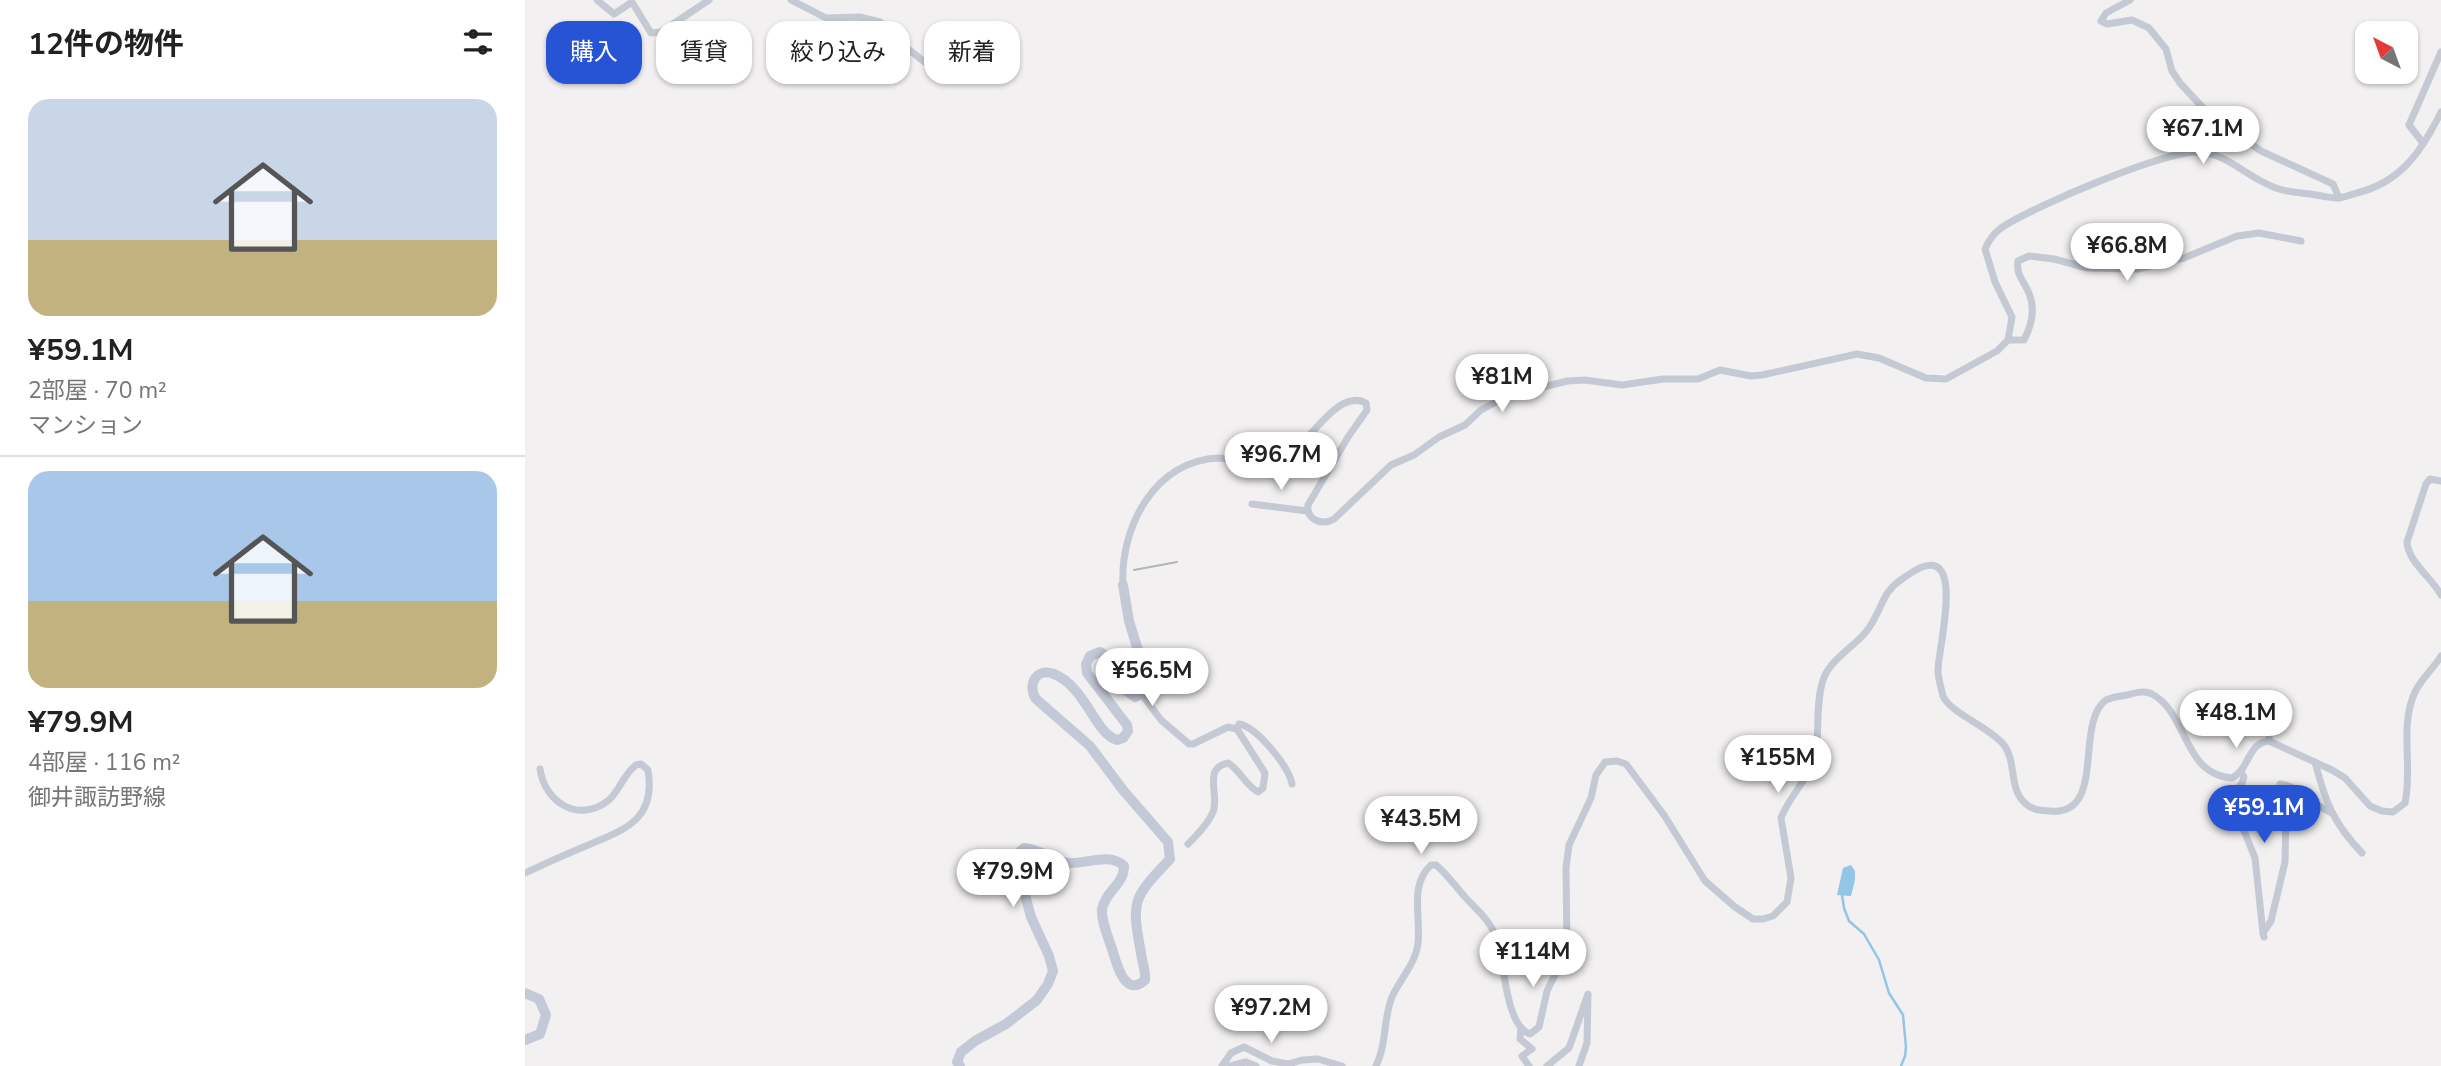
<!DOCTYPE html>
<html lang="ja">
<meta charset="utf-8">
<style>
body{margin:0;font-family:"Nunito Sans","Noto Sans JP",sans-serif;background:#f2f2f2;color:#222;height:100vh;display:flex;flex-direction:column;font-size:26px;white-space:nowrap}
*{box-sizing:border-box;margin:0}
p{font-size:23px;color:#767676}
.icon{flex:none;width:38px;height:38px;fill:none;stroke:currentColor;stroke-width:2;stroke-linecap:round;stroke-linejoin:round}
.map{position:relative;flex:1;overflow:hidden}
.panel{display:flex;flex-direction:column;background:#fff;width:525px}
.panel>*{flex:none}
.guide{position:absolute;left:21px;top:21px;width:665px;height:63px;display:flex;gap:14px}
.needle{width:46px;rotate:319deg}
.controls{position:absolute;left:1830px;top:21px;display:grid;gap:14px}
.controls a{display:grid;place-items:center;width:63px;height:63px;border-radius:14px;background:#fff;box-shadow:0 2px 5px #0004;font-size:35px}
.price{position:absolute;translate:-50% -60px;padding:0 16px;border-radius:24px;background:#fff;color:#222;font-size:23px;line-height:46px;filter:drop-shadow(0 2px 4px #0008)}
.price::after{content:'';position:absolute;left:50%;top:42px;width:21px;height:16px;margin-left:-10px;background:inherit;clip-path:polygon(0 0,100% 0,50% 100%)}
.price.active{background:#2753d5;color:#fff}
ul{padding:0;list-style:none}
li{display:grid;align-content:center;gap:14px;height:371px;padding:0 28px}
li+li{border-top:2px solid #e0e0e0}
li span{display:grid;place-items:center;height:217px;border-radius:21px;color:#555}
li>.icon{margin-inline-start:auto}
span .icon{width:126px;height:126px;fill:#fffc;stroke-width:1}
li b{font-size:30px}
h2{display:flex;justify-content:space-between;align-items:center;height:84px;padding:0 28px;font-size:30px}
.chip{padding:0 24px;border-radius:21px;background:#fff;box-shadow:0 2px 5px #0004;font-size:24px;line-height:63px}
.chip.active{background:#2753d5;color:#fff}
main{display:flex;flex:1;min-height:0}
.map>svg:first-child{display:block}
.water{fill:#92c5e6}
.lines{fill:none;stroke-linecap:round;stroke-linejoin:round}
.stream{stroke:#92c5e6;stroke-width:2.5}
.street{stroke:#c4c9d3;stroke-width:7}
.secondary{stroke:#c4c9d7;stroke-width:10}
.tram{stroke:#b2b4b9;stroke-width:2}
</style>
<main>
<section class="panel">
<h2>12件の物件<svg class="icon" aria-label="filters" viewBox="0 0 24 24"><path d="M4 7h16M4 17h16"/><circle cx="9" cy="7" r="2"/><circle cx="15" cy="17" r="2"/></svg></h2>
<ul>
<li><span style="background:linear-gradient(#c9d6e8 65%,#c2b280 0)"><svg class="icon" aria-label="home" viewBox="0 0 24 24"><path d="M3 11l9-7 9 7M6 9v11h12V9"/></svg></span><div><b>¥59.1M</b><p>2部屋 · 70 m²</p><p>マンション</p></div></li>
<li><span style="background:linear-gradient(#a9c7e8 60%,#c2b280 0)"><svg class="icon" aria-label="home" viewBox="0 0 24 24"><path d="M3 11l9-7 9 7M6 9v11h12V9"/></svg></span><div><b>¥79.9M</b><p>4部屋 · 116 m²</p><p>御井諏訪野線</p></div></li>
</ul>
</section>
<div class="map">
<svg width="1916" height="1066" viewBox="0 0 1916 1066">
<rect width="100%" height="100%" fill="#f2f0f0"/>
<!-- water -->
<g class="water">
<polygon points="347,35 378,50 366,75 332,84 305,59 309,43"/>
<polygon points="1326,865 1330,871 1330,880 1326,896 1312,895 1318,868"/>
</g>
<g class="lines">
<!-- stream -->
<polyline class="stream" points="1317,895 1319,908 1324,921 1339,934 1354,960 1364,993 1378,1015 1381,1047 1380,1056 1376,1066"/>
<!-- street -->
<g class="street">
<polyline points="72,0 89,14 107,2 126,33 136,32 184,0"/>
<polyline points="266,0 301,18 335,17 355,22 372,34 383,49 406,67 450,66 468,77"/>
<polyline points="1605,0 1581,13 1576,21 1582,24 1607,20 1624,28 1641,49 1647,71 1655,83 1680,110 1698,125 1736,151 1808,184 1814,198"/>
<polyline points="1898,143 1884,125 1916,52"/>
<path d="M1483,340H1499C1508,323 1511,306 1502,289C1497,279 1491,273 1493,261L1504,256L1529,259L1562,268L1612,269L1659,258L1712,236L1734,233L1776,241"/>
<path d="M1916,481L1905,479L1901,484L1882,542C1883,562 1907,578 1916,595"/>
<polyline points="727,504 782,511"/>
<path d="M598,585C595,527 630,460 694,458C703,458 712,463 720,465C737,469 752,462 766,453C786,440 814,388 841,403L842,410L823,437L783,505C781,520 797,526 809,519L866,465L889,455L914,437L940,425L956,410L971,402L999,392L1042,381L1060,380L1097,385L1138,379H1173L1195,370L1226,376L1237,375L1332,354L1354,358L1401,378L1421,379L1472,351L1483,340L1487,317L1470,282L1460,249C1464,240 1468,234 1476,228C1505,208 1646,147 1678,152C1705,156 1727,181 1754,189C1763,192 1775,193 1785,194C1794,195 1803,198 1811,198C1818,198 1825,195 1832,193C1876,182 1897,151 1916,112"/>
<path d="M618,696L636,720L664,744H668L703,727L712,729L740,773L738,788L733,792C720,785 715,770 703,763C677,768 695,795 688,812C683,824 672,835 663,844"/>
<path d="M712,729L714,724C732,727 764,767 767,784"/>
<polyline points="1744,741 1745,703"/>
<path d="M1790,762C1800,801 1808,823 1837,853"/>
<polyline points="1716,772 1719,777 1717,783 1710,791 1716,823 1730,858 1738,933"/>
<path d="M0,873C19,864 37,856 56,848C95,831 132,823 123,770L116,764L111,765C98,775 95,790 84,800C54,824 20,803 15,769"/>
<path d="M1739,937L1738,933L1746,921L1760,862L1761,810L1755,784C1773,785 1788,805 1805,812"/>
<polyline points="996,1028 995,1039 1007,1049 997,1056 1004,1066"/>
<polyline points="697,1066 706,1053 719,1047 747,1061 763,1064 777,1060 793,1059 817,1066"/>
<polyline points="705,1066 721,1062 731,1066"/>
<path d="M851,1066C862,1044 858,1019 867,997C875,979 891,963 893,943C896,917 884,885 906,865H911C922,874 930,886 940,897C953,911 966,921 972,940C980,964 980,1025 1005,1034L1014,1027L1022,991L1042,950L1041,868L1044,845L1066,798L1071,775L1080,762L1092,761L1101,764L1139,815L1180,881L1210,907L1228,919H1238L1248,916L1262,902L1266,878L1256,818C1263,799 1281,781 1290,759C1295,734 1290,705 1298,680C1304,661 1327,648 1340,633C1348,624 1353,612 1358,601C1364,588 1372,582 1383,575C1445,531 1413,648 1413,670C1413,678 1416,688 1418,696C1425,713 1465,727 1479,745C1492,762 1483,789 1501,804C1507,810 1517,811 1525,811C1582,817 1549,723 1581,700C1587,697 1595,696 1602,695C1610,693 1619,690 1627,694C1664,714 1657,774 1707,778C1725,769 1722,743 1744,741L1807,770L1820,778L1845,806L1857,811L1868,812L1880,803C1888,768 1874,726 1890,692C1896,679 1909,668 1916,656"/>
<polyline points="1022,1066 1044,1048 1063,994 1062,1043 1054,1066"/>
</g>
<!-- secondary -->
<g class="secondary">
<polyline points="0,993 14,999 21,1015 15,1034 0,1040"/>
<path d="M435,1066L432,1062L436,1052L450,1041L481,1024L512,1000L523,984L528,971L524,956L506,917L491,861L493,853L499,848C516,849 528,862 545,863C562,864 585,852 599,866C600,883 580,892 577,909C576,922 584,939 588,952C592,965 600,998 620,980C621,971 617,962 616,953C606,900 608,898 645,859L643,842L598,790L565,746L511,699C502,685 511,667 529,674C561,687 570,734 592,740L598,738L603,731L602,725L562,673L561,664L565,656L575,652L581,656L598,688L610,697L623,691L624,686L604,621L598,585"/>
</g>
<!-- tram -->
<polyline class="tram" points="609,570 652,562"/>
</g>
</svg>
<div class="controls">
<a><svg class="needle" viewBox="-14 -14 28 28"><path d="M0-13l5 13h-10z" fill="#e53935"/><path d="M0 13l5-13h-10z" fill="#767676"/></svg></a>
</div>
<b class="price" style="left:1678px;top:166px">¥67.1M</b>
<b class="price" style="left:1602px;top:283px">¥66.8M</b>
<b class="price" style="left:977px;top:414px">¥81M</b>
<b class="price" style="left:756px;top:492px">¥96.7M</b>
<b class="price" style="left:627px;top:708px">¥56.5M</b>
<b class="price" style="left:1711px;top:750px">¥48.1M</b>
<b class="price" style="left:1253px;top:795px">¥155M</b>
<b class="price active" style="left:1739px;top:845px">¥59.1M</b>
<b class="price" style="left:896px;top:856px">¥43.5M</b>
<b class="price" style="left:488px;top:909px">¥79.9M</b>
<b class="price" style="left:1008px;top:989px">¥114M</b>
<b class="price" style="left:746px;top:1045px">¥97.2M</b>
<div class="guide">
<a class="chip active">購入</a>
<a class="chip">賃貸</a>
<a class="chip">絞り込み</a>
<a class="chip">新着</a>
</div>
</div>
</main>
